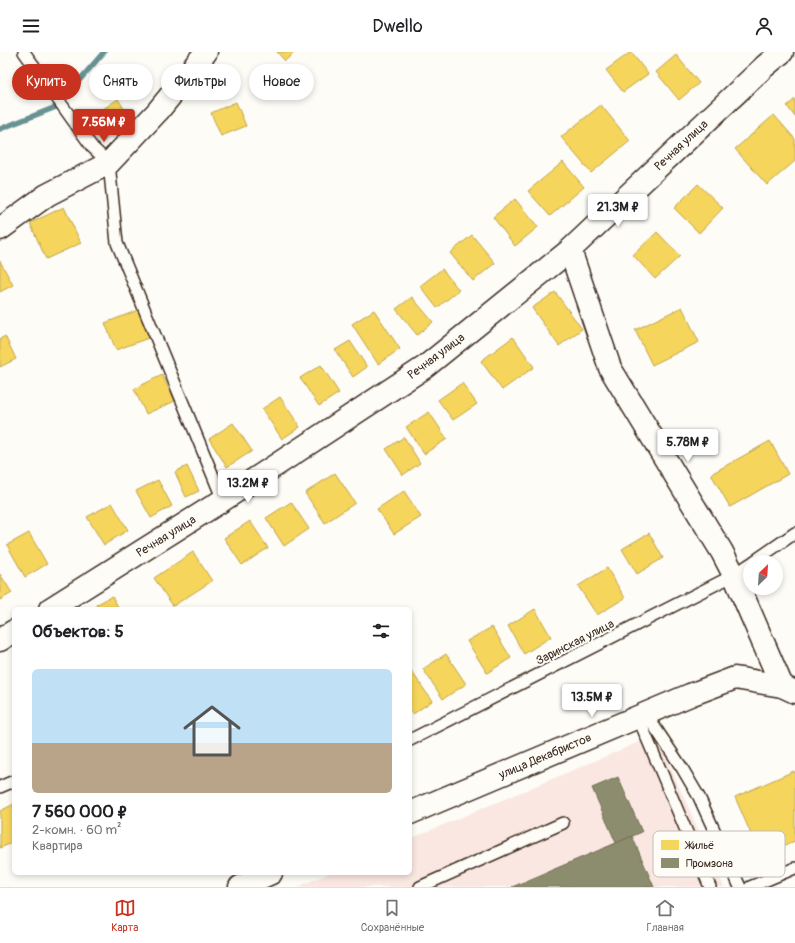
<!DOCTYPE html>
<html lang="ru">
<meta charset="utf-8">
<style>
body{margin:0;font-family:Pangolin,sans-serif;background:#f2f2f2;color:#202124;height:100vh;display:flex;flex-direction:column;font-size:15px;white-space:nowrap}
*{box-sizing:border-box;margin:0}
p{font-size:13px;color:#757577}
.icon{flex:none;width:22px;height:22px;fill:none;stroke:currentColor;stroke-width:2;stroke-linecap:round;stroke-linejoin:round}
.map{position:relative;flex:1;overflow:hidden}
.panel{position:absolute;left:12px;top:555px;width:400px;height:268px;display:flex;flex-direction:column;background:#fff;border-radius:6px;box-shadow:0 2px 6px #0003}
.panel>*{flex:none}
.hud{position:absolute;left:12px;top:12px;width:400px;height:36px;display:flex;gap:8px}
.needle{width:26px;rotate:25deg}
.controls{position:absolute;left:743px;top:503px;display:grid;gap:8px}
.controls a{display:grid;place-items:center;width:40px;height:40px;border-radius:50%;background:#fff;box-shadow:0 2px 6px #0003;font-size:20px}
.price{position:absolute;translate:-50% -34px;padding:0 9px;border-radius:4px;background:#fff;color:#222;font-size:13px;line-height:26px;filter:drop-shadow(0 1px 2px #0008)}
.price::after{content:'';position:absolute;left:50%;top:24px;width:12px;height:9px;margin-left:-6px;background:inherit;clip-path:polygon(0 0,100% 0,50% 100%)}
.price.active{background:#c8321e;color:#fff}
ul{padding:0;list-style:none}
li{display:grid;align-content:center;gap:8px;height:212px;padding:0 20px}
li span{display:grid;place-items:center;height:124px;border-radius:6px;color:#555}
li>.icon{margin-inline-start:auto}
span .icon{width:72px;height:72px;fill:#fffc;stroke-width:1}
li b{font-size:17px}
h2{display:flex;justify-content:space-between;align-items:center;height:48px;padding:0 20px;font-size:17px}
.pill{padding:0 14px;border-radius:18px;background:#fff;box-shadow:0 2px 6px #0003;font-size:14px;line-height:36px}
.pill.active{background:#c8321e;color:#fff}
header{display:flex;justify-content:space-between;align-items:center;height:52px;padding:0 20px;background:#fff;font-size:18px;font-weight:600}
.tabs{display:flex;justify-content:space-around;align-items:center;height:56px;border-top:1px solid #e0e0e0;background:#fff;font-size:11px;color:#757577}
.tabs a{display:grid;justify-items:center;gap:2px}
.tabs .active{color:#c8321e}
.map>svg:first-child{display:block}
.built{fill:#fae7e1}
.homes{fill:#f6d55c;stroke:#bea249}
.industry{fill:#8c8c6e;stroke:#746f56}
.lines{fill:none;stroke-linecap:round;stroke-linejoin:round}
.stream{stroke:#689292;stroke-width:5.5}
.service-casing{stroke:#3b2a1e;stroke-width:14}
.minor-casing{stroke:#3b2a1e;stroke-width:25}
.tertiary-casing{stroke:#3b2a1e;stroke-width:25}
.service{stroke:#fdfcf7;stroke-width:11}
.minor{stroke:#fdfcf7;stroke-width:22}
.tertiary{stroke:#fdfcf7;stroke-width:22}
.labels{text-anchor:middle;stroke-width:4;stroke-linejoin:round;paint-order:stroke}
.street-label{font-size:12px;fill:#3b2a1e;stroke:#fdfcf7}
.key{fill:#fdfcf7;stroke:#c3bdb6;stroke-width:1}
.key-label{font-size:11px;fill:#3b2a1e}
</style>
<header><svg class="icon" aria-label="menu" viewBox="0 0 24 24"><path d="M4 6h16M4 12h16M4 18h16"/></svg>Dwello<svg class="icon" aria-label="person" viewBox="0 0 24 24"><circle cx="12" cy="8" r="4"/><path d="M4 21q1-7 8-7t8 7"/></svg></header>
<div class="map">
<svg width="795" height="835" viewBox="0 0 795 835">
<rect width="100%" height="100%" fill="#fdfcf7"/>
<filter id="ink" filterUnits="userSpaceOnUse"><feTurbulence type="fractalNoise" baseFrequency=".025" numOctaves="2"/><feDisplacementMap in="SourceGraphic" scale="8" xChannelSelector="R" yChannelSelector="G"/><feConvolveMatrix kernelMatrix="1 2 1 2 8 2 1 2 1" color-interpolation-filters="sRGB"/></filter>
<g filter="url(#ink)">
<!-- built -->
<polygon class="built" points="656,683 724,835 297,835 330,821 410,821 410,787"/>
<!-- homes -->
<g class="homes">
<polygon points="277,0 295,0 285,9"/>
<polygon points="631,0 648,22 623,40 606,18"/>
<polygon points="676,3 699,31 679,48 656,20"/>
<polygon points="118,47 133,71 114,82 100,59"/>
<polygon points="795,47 795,65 787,54"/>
<polygon points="236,50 246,74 221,84 211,61"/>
<polygon points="601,53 630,89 591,121 561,85"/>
<polygon points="774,63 795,87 795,109 767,133 735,97"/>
<polygon points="563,110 584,135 550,164 528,139"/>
<polygon points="698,132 723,156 699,181 674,156"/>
<polygon points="515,147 538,175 515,194 493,165"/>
<polygon points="64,155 81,191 46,207 30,171"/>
<polygon points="657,180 680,204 655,227 633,203"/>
<polygon points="472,183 495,211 473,229 450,201"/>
<polygon points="0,209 13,233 0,240"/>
<polygon points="442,217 459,238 437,256 420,234"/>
<polygon points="555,240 582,277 559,294 532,256"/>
<polygon points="412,245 433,270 417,283 396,257"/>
<polygon points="682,255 699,290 652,313 635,278"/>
<polygon points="141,257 151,285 116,298 105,271"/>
<polygon points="374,258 400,297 378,312 352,272"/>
<polygon points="5,284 16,307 0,315 0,287"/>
<polygon points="513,285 534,315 502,338 481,309"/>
<polygon points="350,289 367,315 353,325 335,298"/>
<polygon points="321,313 339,341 319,354 300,326"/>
<polygon points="162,323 175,349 146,362 134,337"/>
<polygon points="462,331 477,352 453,368 438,348"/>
<polygon points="280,345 300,375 282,387 262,357"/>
<polygon points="429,360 447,387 424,402 406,375"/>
<polygon points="233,371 252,399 227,415 209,387"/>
<polygon points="404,385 420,411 403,423 386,397"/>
<polygon points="770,389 788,422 730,455 711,422"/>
<polygon points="187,414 199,439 186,445 175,420"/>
<polygon points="335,421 355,451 325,471 305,441"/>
<polygon points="158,428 172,454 151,466 136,439"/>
<polygon points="404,439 421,465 394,482 377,457"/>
<polygon points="291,450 309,477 284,494 266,466"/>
<polygon points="112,451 128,478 104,493 87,465"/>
<polygon points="250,469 268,496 242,513 224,486"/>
<polygon points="29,481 47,512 25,525 7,493"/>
<polygon points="649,481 663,506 637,522 622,497"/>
<polygon points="193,500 212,529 173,554 154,526"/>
<polygon points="607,516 625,546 597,563 578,534"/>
<polygon points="0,522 12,541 0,548"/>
<polygon points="112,544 119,557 98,557 96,553"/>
<polygon points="535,557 551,585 524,602 508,574"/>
<polygon points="492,575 511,606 487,621 467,589"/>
<polygon points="446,602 466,632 443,647 423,617"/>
<polygon points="410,617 432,649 413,662 410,658"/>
<polygon points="794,719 795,722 795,789 760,803 735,745"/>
<polygon points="14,752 14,790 0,796 0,759"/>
</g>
<!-- industry -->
<g class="industry">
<polygon points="618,725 642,780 616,791 592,736"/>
<polygon points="632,784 654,835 512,835 616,791"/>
</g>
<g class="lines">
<!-- stream -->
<polyline class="stream" points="0,77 56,55 104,0"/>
<defs>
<g id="service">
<polyline points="24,0 92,95 109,111 117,191 223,448"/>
<polyline points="753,510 795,481"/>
<polyline points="646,662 682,716 699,745 740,835"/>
<polyline points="638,665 710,835"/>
<polyline points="410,688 734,523 750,512"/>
<polyline points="0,735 14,729"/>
<polyline points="420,835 563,771"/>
<polyline points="750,835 795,816"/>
</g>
<g id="minor">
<polyline points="0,177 47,143 109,111 158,59 206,0"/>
<polyline points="570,198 610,316 722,500 734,523 782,634"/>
<polyline points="50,557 223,448 425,315 570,198 765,14 782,0"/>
<polyline points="0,588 14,579"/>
</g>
<g id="tertiary">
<polyline points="410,761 690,643 735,626 782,634 795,640"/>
<polyline points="240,835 271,821"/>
</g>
</defs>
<!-- service casing -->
<use href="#service" class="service-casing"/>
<!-- minor casing -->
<use href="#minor" class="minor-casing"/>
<!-- tertiary casing -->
<use href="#tertiary" class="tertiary-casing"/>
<!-- service -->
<use href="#service" class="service"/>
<!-- minor -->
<use href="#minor" class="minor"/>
<!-- tertiary -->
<use href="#tertiary" class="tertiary"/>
</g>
</g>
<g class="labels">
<!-- street labels -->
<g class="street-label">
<text transform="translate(681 93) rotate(-43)" y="4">Речная улица</text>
<text transform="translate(436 304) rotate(-37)" y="4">Речная улица</text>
<text transform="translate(166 484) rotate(-32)" y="4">Речная улица</text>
<text transform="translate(575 590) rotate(-27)" y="4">Заринская улица</text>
<text transform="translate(545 704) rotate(-23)" y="4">улица Декабристов</text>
</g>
</g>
<!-- legend -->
<rect x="653" y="779" width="132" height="46" rx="6" class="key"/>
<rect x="661" y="788" width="18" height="10" fill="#f6d55c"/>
<rect x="661" y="806" width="18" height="10" fill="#8c8c6e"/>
<g class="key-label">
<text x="686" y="797">Жильё</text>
<text x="686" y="815">Промзона</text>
</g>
</svg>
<div class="controls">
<a><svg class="needle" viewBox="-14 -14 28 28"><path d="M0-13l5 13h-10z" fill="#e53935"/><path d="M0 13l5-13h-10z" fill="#757577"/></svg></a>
</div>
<b class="price active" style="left:104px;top:91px">7.56M ₽</b>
<b class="price" style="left:618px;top:176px">21.3M ₽</b>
<b class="price" style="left:688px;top:411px">5.78M ₽</b>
<b class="price" style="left:248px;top:452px">13.2M ₽</b>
<b class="price" style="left:592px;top:666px">13.5M ₽</b>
<div class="hud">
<a class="pill active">Купить</a>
<a class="pill">Снять</a>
<a class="pill">Фильтры</a>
<a class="pill">Новое</a>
</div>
<section class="panel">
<h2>Объектов: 5<svg class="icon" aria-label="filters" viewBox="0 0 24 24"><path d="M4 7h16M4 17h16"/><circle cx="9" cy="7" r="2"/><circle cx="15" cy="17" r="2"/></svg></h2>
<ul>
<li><span style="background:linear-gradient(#bfe0f5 60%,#b9a48a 0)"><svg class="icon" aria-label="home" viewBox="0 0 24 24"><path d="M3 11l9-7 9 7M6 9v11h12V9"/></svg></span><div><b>7 560 000 ₽</b><p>2-комн. · 60 m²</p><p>Квартира</p></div></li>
</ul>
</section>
</div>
<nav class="tabs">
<a class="active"><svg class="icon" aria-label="map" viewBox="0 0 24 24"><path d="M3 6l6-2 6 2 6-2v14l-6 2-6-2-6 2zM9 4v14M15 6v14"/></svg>Карта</a>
<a><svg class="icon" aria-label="saved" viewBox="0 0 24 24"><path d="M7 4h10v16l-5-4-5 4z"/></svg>Сохранённые</a>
<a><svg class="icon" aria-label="home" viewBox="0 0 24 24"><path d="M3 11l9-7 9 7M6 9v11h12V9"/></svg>Главная</a>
</nav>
